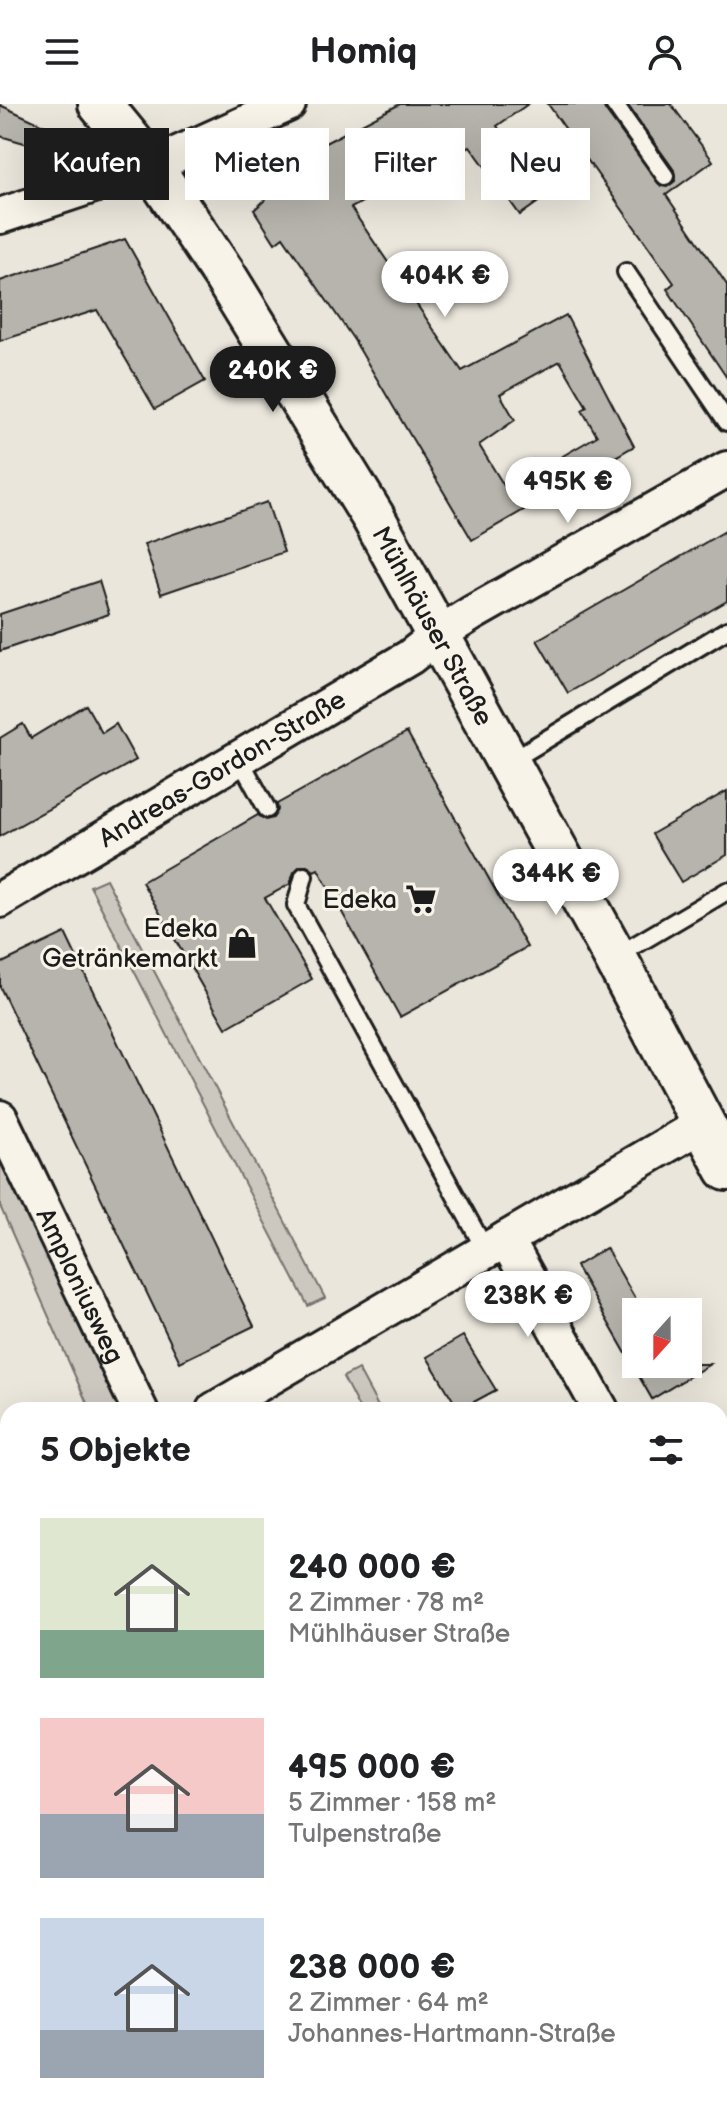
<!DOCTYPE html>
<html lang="de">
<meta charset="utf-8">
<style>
body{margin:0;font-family:"Balsamiq Sans",sans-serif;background:#f6f6f6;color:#202124;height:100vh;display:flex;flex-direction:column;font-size:30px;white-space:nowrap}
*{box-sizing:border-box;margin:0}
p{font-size:26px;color:#757577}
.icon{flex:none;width:44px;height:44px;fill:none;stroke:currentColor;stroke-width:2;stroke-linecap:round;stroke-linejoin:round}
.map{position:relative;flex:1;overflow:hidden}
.drawer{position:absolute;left:0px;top:1298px;width:728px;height:712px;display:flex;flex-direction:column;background:#fff;border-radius:24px 24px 0 0;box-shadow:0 8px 32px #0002}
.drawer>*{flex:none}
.top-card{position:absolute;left:24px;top:24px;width:680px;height:72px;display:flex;gap:16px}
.needle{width:52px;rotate:201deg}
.buttons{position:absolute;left:622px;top:1194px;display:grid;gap:16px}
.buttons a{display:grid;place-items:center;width:80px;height:80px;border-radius:0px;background:#fff;box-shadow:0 8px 32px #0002;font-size:40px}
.price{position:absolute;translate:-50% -68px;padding:0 18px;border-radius:28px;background:#fff;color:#222;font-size:26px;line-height:52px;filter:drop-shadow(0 2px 4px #0008)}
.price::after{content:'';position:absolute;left:50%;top:48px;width:24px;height:18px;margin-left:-12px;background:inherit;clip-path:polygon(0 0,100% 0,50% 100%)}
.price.current{background:#1c1c1c;color:#fff}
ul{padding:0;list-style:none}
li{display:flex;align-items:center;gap:24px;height:200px;padding:0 40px}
li span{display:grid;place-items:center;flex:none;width:224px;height:160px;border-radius:0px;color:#555}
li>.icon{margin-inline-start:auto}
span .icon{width:96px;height:96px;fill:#fffc;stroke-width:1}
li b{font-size:34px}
h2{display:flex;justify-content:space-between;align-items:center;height:96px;padding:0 40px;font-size:34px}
.pill{padding:0 28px;border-radius:0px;background:#fff;box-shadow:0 8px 32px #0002;font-size:28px;line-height:72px}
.pill.current{background:#1c1c1c;color:#fff}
header{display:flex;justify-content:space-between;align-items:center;height:104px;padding:0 40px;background:#fff;font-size:36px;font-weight:800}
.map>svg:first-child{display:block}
.green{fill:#ccc8c0;stroke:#74726e;stroke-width:2}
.building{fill:#b6b4ac;stroke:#1c1c1c;stroke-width:2;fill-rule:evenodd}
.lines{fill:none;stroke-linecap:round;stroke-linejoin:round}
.service-casing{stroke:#1c1c1c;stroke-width:22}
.minor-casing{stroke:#1c1c1c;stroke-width:40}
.tertiary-casing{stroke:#1c1c1c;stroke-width:48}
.service{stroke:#f7f3e8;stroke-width:16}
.minor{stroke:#f7f3e8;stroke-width:34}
.tertiary{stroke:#f7f3e8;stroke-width:42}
.labels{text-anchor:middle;stroke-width:6;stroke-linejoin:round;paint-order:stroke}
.street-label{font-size:26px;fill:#1c1c1c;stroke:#f7f3e8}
.poi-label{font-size:26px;fill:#1c1c1c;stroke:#f7f3e8;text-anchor:end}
</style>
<header><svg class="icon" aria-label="menu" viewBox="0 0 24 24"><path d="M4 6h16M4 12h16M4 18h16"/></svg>Homiq<svg class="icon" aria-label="person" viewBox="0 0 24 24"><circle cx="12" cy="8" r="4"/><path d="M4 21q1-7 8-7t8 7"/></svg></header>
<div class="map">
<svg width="727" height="2010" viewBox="0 0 727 2010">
<rect width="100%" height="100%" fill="#eae6dc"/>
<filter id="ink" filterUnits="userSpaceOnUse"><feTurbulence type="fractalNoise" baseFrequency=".0125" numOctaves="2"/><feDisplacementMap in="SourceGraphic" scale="16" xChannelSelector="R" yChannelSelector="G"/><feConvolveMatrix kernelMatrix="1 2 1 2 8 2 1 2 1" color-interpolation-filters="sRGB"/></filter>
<g filter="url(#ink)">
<!-- green -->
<g class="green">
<polygon points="106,775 325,1194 308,1202 90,782"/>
<polygon points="0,1047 119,1306 90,1306 0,1102"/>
<polygon points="358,1265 380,1306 360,1306 343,1273"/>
<polygon points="720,1963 727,1976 727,2010 720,2000"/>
</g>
<!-- building -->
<g class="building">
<path d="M400,0H528L497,22L548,91L520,111L470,42L411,71L351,104L462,267L566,211L634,342L472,436L354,236L283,133L275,139L254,106L265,96L254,76ZM560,257L587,303L582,306L597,332L506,385L479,341L515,316L500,290Z"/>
<polygon points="548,0 603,0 605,6 661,82 667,83 675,77 674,66 627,0 671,0 713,57 666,91 727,181 727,274 667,185 674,179"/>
<polygon points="0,1 82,39 76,54 0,32"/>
<polygon points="125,135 205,277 155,305 97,206 0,237 0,177"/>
<polygon points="267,398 284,448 161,490 144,440"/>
<polygon points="727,426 727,497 568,589 537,536"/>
<polygon points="99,477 109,510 0,547 0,510"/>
<polygon points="86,601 102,629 116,620 136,656 0,732 0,634 23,620 31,634"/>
<polygon points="407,628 527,843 400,913 318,765 314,767 308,762 300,762 294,768 290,780 265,794 312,875 226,924 142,778 258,711 266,716 273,714 278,706 277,700"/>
<polygon points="727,687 727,751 681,778 652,730"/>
<polygon points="65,829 254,1222 180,1258 0,883 0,860"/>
<polygon points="606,1144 636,1196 636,1260 710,1260 652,1295 576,1162"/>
<polygon points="463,1232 496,1286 459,1306 427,1253"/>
</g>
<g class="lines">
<defs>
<g id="service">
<polyline points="614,0 665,72"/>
<polyline points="626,168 727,318"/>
<polyline points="239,654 267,705"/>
<polyline points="509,658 727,526"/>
<polyline points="304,772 296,801 486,1147"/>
<polyline points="615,853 727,787"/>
</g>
<g id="minor">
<polyline points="0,112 151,62 288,0"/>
<path id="s1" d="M0,796L410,553L439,530L471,510L727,365"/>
<path id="s2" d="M0,1014L140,1306"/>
<polyline points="506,1135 601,1306"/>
<polyline points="214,1306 701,1021"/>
<polyline points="0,1470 8,1467"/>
<polyline points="720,1521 727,1533"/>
<polyline points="205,2002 208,2010"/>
<polyline points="464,2002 468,2010"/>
</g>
<g id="tertiary">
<path id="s3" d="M100,0L151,62L223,169L373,413L615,853L727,1065"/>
<polyline points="720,1650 727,1645"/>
<polyline points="0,1977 8,1975"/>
</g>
</defs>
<!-- service casing -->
<use href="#service" class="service-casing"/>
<!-- minor casing -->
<use href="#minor" class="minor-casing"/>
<!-- tertiary casing -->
<use href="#tertiary" class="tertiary-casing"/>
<!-- service -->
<use href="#service" class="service"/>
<!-- minor -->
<use href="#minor" class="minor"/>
<!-- tertiary -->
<use href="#tertiary" class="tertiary"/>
</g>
</g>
<!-- icons -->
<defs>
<symbol id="supermarket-bare" viewBox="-9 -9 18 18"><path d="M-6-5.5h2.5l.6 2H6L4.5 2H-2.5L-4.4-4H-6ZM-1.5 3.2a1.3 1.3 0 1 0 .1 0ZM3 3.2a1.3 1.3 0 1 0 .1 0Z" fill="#1c1c1c" stroke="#f7f3e8" stroke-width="2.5" paint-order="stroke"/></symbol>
<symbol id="shop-bare" viewBox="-9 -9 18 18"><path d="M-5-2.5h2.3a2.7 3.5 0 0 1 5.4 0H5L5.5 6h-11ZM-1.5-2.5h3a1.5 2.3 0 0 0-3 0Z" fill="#1c1c1c" stroke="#f7f3e8" stroke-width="2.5" paint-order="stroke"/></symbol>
</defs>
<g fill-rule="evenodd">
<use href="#supermarket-bare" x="399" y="773" width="44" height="44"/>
<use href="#shop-bare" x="220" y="817" width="44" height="44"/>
</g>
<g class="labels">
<!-- street labels -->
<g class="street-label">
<text dy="9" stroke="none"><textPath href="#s3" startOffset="620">Mühlhäuser Straße</textPath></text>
<text dy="9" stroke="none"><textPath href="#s1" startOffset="258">Andreas-Gordon-Straße</textPath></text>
<text dy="9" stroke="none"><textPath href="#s2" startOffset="186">Amploniusweg</textPath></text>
</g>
<!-- poi labels -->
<g class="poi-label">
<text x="397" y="804">Edeka</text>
<text x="218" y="833">Edeka<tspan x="218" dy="30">Getränkemarkt</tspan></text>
</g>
</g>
</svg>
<div class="buttons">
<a><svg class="needle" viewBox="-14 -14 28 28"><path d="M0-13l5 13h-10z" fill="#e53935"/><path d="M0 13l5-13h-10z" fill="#757577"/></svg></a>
</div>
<b class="price" style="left:445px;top:215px">404K €</b>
<b class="price current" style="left:273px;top:310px">240K €</b>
<b class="price" style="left:568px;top:421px">495K €</b>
<b class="price" style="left:556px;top:813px">344K €</b>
<b class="price" style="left:528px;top:1235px">238K €</b>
<div class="top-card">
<a class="pill current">Kaufen</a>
<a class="pill">Mieten</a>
<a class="pill">Filter</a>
<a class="pill">Neu</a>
</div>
<section class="drawer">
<h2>5 Objekte<svg class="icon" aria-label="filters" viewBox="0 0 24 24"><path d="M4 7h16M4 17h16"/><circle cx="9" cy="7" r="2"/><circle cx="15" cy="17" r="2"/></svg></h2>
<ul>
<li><span style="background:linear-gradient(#dfe7d0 70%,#7fa58c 0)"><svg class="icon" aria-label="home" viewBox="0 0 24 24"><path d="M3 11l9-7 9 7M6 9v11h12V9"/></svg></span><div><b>240 000 €</b><p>2 Zimmer · 78 m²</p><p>Mühlhäuser Straße</p></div></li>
<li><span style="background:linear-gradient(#f6c9c9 60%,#9aa5b1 0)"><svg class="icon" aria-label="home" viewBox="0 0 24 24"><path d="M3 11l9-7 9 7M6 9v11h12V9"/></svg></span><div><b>495 000 €</b><p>5 Zimmer · 158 m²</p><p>Tulpenstraße</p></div></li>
<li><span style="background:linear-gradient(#c9d6e8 70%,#9aa5b1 0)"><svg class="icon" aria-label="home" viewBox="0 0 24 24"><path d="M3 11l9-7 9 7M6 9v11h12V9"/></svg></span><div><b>238 000 €</b><p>2 Zimmer · 64 m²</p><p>Johannes-Hartmann-Straße</p></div></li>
</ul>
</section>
</div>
